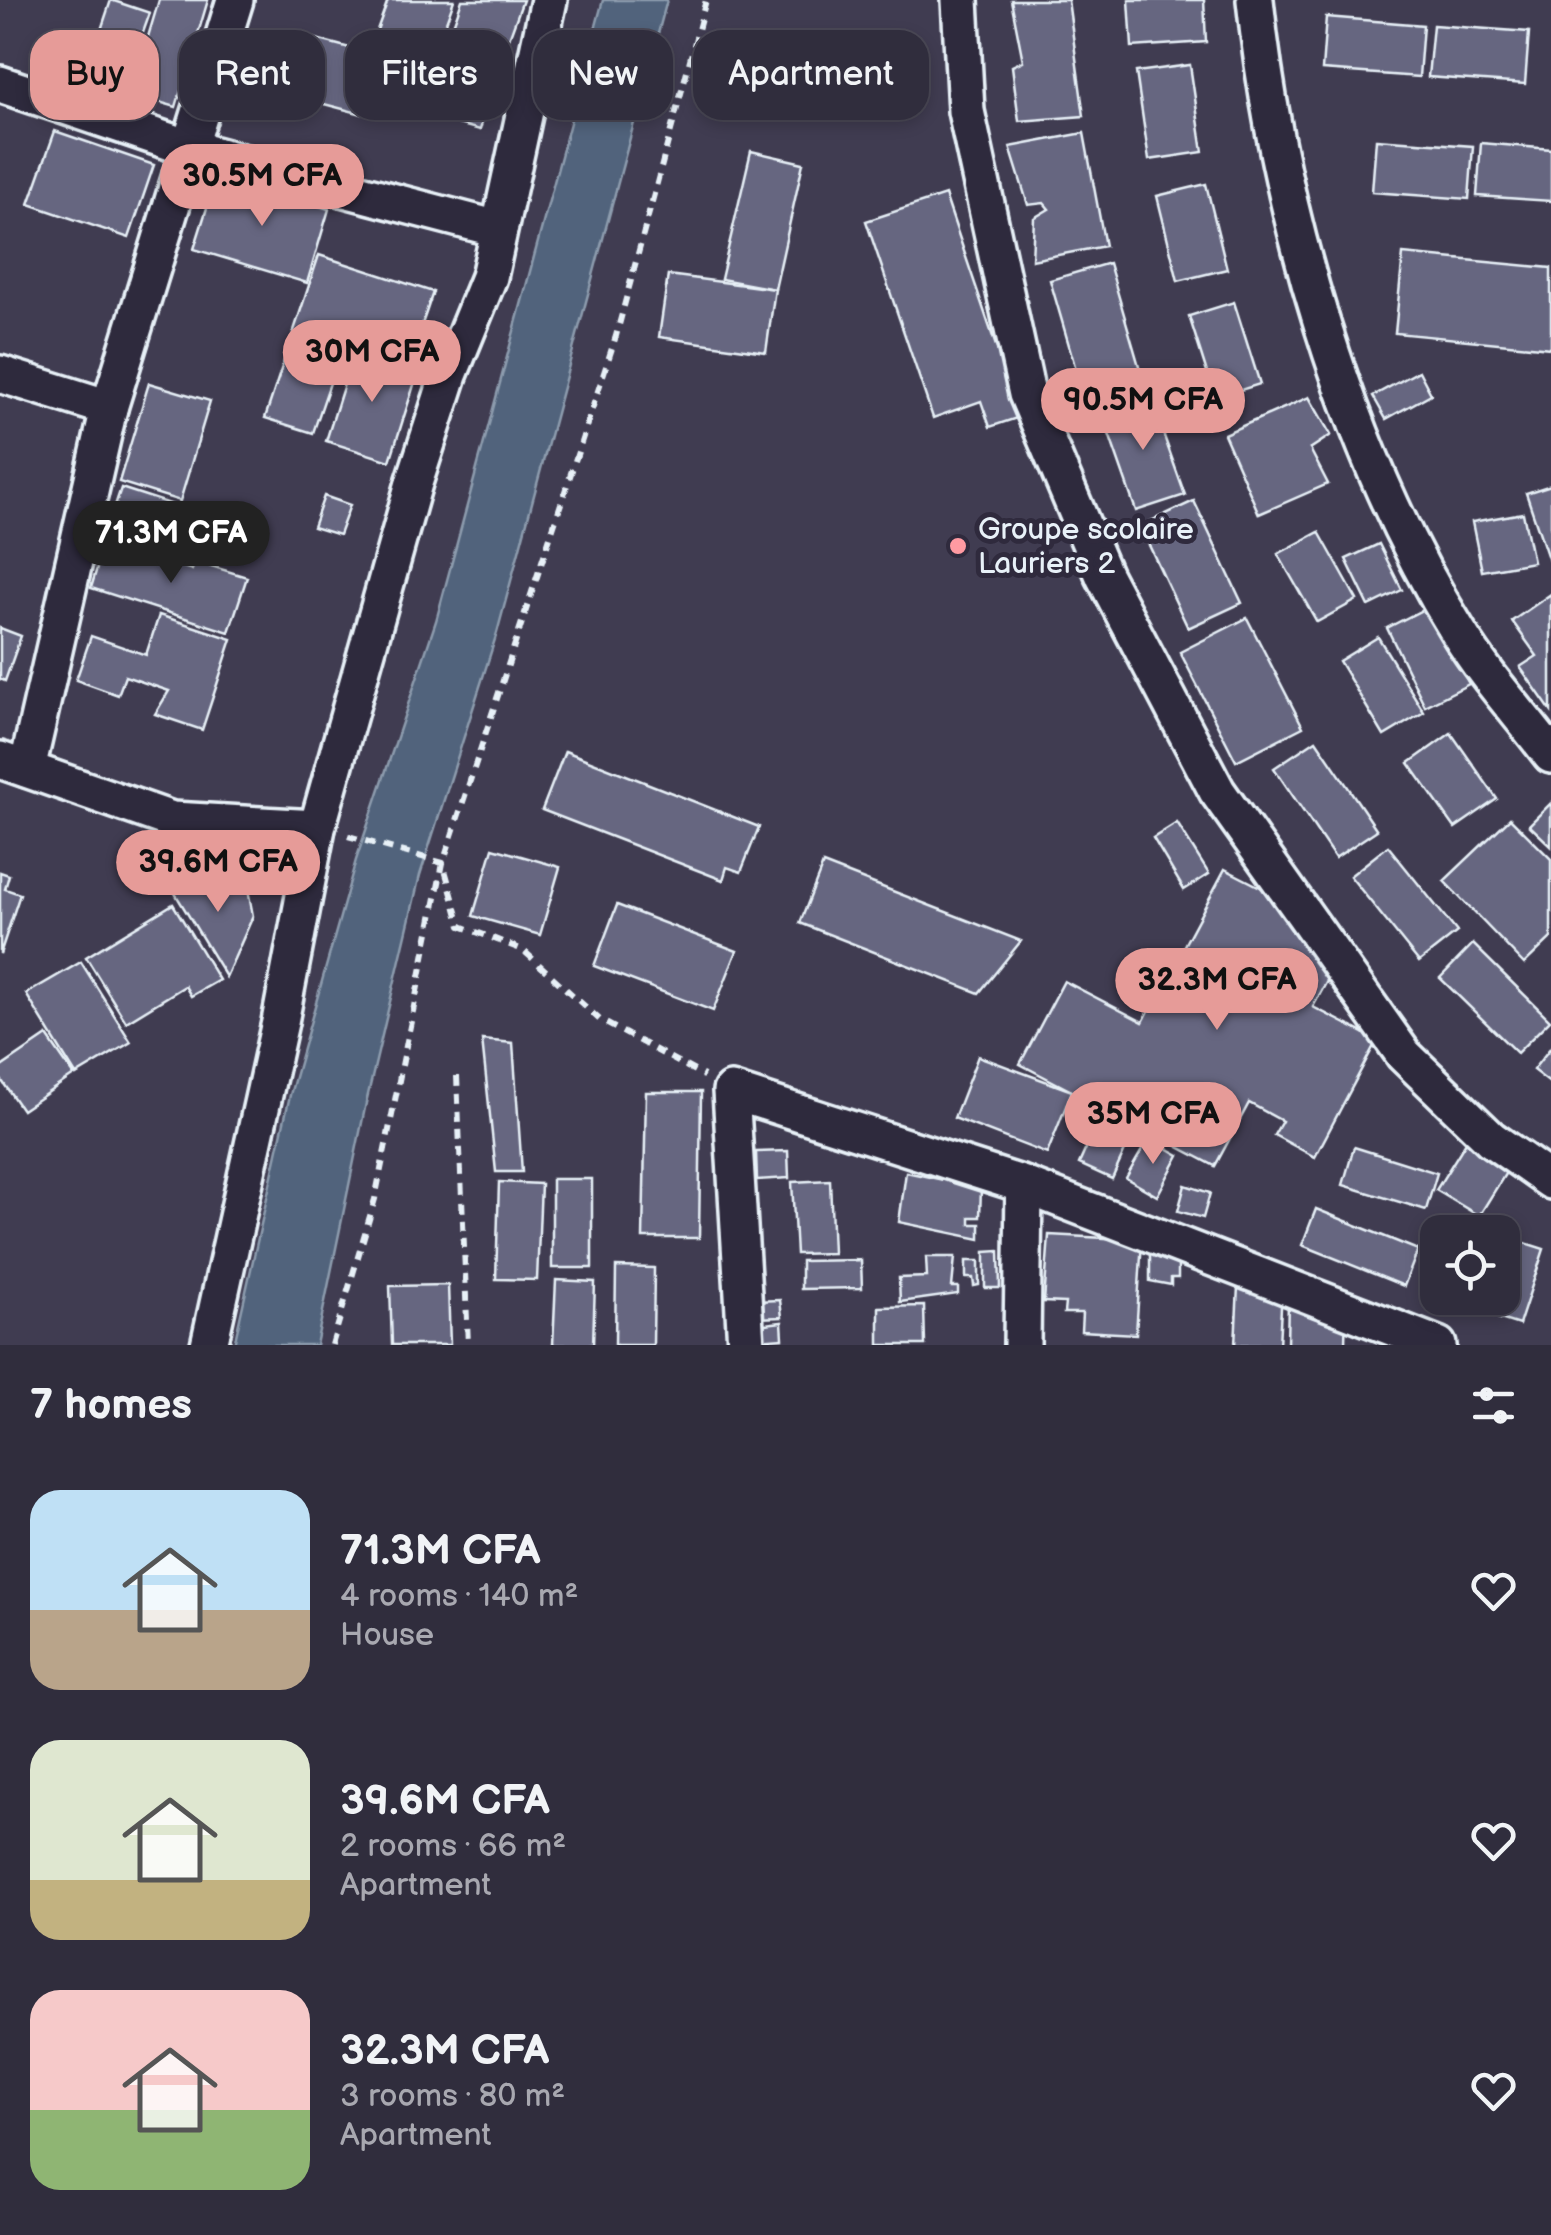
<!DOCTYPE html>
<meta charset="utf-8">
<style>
body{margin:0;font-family:"Balsamiq Sans",sans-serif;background:#3c3948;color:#f1f3f6;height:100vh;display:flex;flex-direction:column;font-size:38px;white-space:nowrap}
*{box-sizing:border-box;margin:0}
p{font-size:32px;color:#a8a8b0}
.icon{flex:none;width:55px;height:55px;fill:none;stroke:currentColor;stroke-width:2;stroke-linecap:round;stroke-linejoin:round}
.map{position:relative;height:1345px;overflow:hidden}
.side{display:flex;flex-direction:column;background:#302d3d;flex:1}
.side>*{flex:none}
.guide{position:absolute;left:30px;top:30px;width:1000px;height:90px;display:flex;gap:20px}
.fabs{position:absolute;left:1420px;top:1215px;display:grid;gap:20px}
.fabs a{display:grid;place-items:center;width:100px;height:100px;border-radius:20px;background:#302d3d;box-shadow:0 5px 15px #0003,0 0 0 2px #4b4957;font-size:50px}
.price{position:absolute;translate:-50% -85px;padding:0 22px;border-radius:35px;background:#e69b98;color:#111;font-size:32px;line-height:65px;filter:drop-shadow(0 2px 5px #0008)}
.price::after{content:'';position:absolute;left:50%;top:60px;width:30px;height:22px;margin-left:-15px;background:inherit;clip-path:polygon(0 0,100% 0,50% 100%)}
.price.selected{background:#222;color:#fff}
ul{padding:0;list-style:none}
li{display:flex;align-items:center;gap:30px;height:250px;padding:0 30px}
li span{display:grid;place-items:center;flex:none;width:280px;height:200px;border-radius:30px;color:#555}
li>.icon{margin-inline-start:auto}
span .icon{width:120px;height:120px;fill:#fffc;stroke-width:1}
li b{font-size:42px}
h2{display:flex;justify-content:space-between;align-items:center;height:120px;padding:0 30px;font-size:42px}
.chip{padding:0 35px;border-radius:30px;background:#302d3d;box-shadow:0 5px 15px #0003,0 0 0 2px #4b4957;font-size:35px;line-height:90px}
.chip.selected{background:#e69b98;color:#111}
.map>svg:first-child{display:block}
.water{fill:#51647c;stroke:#8d9cae;stroke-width:2.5}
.building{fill:#666680;stroke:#e8f1f8;stroke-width:2.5}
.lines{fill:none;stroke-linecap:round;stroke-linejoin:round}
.street-casing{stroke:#e8f1f8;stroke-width:42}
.path{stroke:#e8f1f8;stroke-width:6;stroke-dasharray:10 8;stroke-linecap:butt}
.street{stroke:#2f2a3d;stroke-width:35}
.poi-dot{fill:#ff9aa2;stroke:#2f2a3d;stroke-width:4}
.labels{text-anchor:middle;stroke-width:10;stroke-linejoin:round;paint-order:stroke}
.poi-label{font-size:30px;fill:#e8f1f8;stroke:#2f2a3d;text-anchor:start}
</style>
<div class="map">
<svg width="1551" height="1345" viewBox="0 0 1551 1345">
<rect width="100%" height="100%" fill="#403c51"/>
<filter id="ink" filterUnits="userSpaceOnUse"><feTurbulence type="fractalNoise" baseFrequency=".01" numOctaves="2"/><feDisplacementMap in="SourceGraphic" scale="20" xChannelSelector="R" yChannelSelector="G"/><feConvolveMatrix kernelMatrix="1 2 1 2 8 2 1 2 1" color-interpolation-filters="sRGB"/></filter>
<g filter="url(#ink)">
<!-- water -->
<polygon class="water" points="603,0 667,0 497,633 420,875 366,1103 316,1345 234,1345 290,1095 356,860 436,621"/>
<!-- building -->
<g class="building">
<polygon points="111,0 150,13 135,55 97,42"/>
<polygon points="159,0 208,0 176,107 131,94"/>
<polygon points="388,0 454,0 432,61 373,41"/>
<polygon points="462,0 523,0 492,85 439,65"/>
<polygon points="1011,0 1068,0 1084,116 1019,121 1012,66 1023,61"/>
<polygon points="1129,0 1204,0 1206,42 1132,47"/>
<polygon points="1326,17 1423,25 1419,77 1322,70"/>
<polygon points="1433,25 1529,32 1525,84 1428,77"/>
<polygon points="301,35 492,86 480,130 366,99 362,114 286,94"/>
<polygon points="1190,65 1203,152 1149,160 1136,72"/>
<polygon points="55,131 154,165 129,238 29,204"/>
<polygon points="1084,133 1105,246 1032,260 1034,218 1049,209 1044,203 1028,205 1010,147"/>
<polygon points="1376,139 1473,146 1469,199 1372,192"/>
<polygon points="1481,143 1551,149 1551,201 1477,196"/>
<polygon points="751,151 803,163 775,289 721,279"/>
<polygon points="217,176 329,209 307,283 194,249"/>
<polygon points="1206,184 1227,269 1178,281 1157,196"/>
<polygon points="945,195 1020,417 990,427 981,401 933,418 866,221"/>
<polygon points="1403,254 1551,268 1551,348 1395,333"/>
<polygon points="319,255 433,292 415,345 350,324 313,433 265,418"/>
<polygon points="1109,263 1141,373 1082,390 1050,280"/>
<polygon points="668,275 775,289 766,352 659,337"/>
<polygon points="1234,302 1260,384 1215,398 1189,316"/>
<polygon points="355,349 419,369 390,461 326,441"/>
<polygon points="1419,371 1431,394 1386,419 1373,396"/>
<polygon points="149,383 210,401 180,501 119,482"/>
<polygon points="1149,394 1185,495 1136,511 1101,411"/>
<polygon points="1309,397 1331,435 1310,449 1328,484 1259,514 1224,434"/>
<polygon points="1551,485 1551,564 1550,564 1526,493"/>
<polygon points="121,488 201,514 186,558 106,532"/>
<polygon points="324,496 350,505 339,535 313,527"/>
<polygon points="1194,501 1242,603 1188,628 1140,526"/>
<polygon points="1523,513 1533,562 1482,571 1472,522"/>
<polygon points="1319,532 1357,600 1317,622 1278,554"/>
<polygon points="105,542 192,570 195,561 247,577 229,632 91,588"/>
<polygon points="1379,544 1402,590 1369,606 1346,559"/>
<polygon points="1551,594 1551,711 1520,667 1537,656 1512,621"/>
<polygon points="1430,606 1469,684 1425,706 1387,628"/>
<polygon points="159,615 232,639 202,730 155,714 169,691 125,676 118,695 76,680 91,636 146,655"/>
<polygon points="1247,618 1303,727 1236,761 1180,652"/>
<polygon points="0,628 21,636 5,681 0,679"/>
<polygon points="1378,637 1424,712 1384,736 1339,661"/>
<polygon points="1451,733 1497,799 1455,828 1409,763"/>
<polygon points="1316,740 1377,830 1335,858 1274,768"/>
<polygon points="565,751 759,827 741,872 727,867 723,880 542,810"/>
<polygon points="1551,803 1551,846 1529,825"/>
<polygon points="1510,818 1551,859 1551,938 1524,964 1444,881"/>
<polygon points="1177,823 1209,874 1184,890 1153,838"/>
<polygon points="1388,846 1457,932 1419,962 1350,876"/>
<polygon points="493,848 560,867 540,935 473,916"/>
<polygon points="823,864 1021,941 979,993 800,923"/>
<polygon points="1225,869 1309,912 1340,957 1313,1007 1377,1040 1315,1157 1274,1135 1282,1121 1249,1103 1215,1166 1020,1064 1064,981 1143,1022"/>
<polygon points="0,872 9,875 5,889 20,894 0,954"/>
<polygon points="210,878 211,885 246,879 253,916 226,977 170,885"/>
<polygon points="173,904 219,980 191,996 185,986 126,1022 86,957"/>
<polygon points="617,905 737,951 713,1011 594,966"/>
<polygon points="1473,944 1550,1020 1517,1053 1440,978"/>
<polygon points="81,962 131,1042 76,1075 26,994"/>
<polygon points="47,1036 74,1075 22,1110 0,1078 0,1068"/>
<polygon points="482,1040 513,1043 522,1172 496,1172"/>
<polygon points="1551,1047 1551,1084 1533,1070"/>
<polygon points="978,1056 1072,1091 1047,1154 954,1118"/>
<polygon points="646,1092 701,1092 699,1238 643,1238"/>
<polygon points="1107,1102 1140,1117 1112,1179 1079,1164"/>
<polygon points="1164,1125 1186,1132 1182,1145 1159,1137"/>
<polygon points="1469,1137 1512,1163 1479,1216 1436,1190"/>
<polygon points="1149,1138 1179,1155 1157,1196 1126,1178"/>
<polygon points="1354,1147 1437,1173 1426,1210 1343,1185"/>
<polygon points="788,1151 789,1178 757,1180 756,1152"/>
<polygon points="906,1172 981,1188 980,1217 970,1217 970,1224 980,1224 980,1239 899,1222"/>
<rect x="552" y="1179" width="40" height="89"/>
<polygon points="830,1180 833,1253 796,1254 792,1182"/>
<polygon points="499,1182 541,1184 537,1280 496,1279"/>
<polygon points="1185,1185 1210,1193 1203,1218 1178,1211"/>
<polygon points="1316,1209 1418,1250 1404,1286 1302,1245"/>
<polygon points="1049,1235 1142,1240 1136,1334 1081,1331 1082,1313 1064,1313 1065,1303 1044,1302"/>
<polygon points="1503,1236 1544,1249 1519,1325 1444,1301 1445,1298 1502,1298"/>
<polygon points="999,1251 1000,1288 985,1288 985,1252"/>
<polygon points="1150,1251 1178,1251 1178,1278 1171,1278 1171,1285 1150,1281"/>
<polygon points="926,1257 955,1257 952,1287 958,1287 958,1294 900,1302 899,1278 927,1277"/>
<polygon points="861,1260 862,1288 801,1289 801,1261"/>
<polygon points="966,1261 979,1261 979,1285 974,1286 973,1278 966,1278"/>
<polygon points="616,1267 654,1268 653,1345 615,1345"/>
<polygon points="556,1280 595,1282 593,1345 553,1345"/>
<polygon points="448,1285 450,1345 392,1345 390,1286"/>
<polygon points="1238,1286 1282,1288 1279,1345 1235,1345"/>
<polygon points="780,1300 782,1317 755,1318 754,1301"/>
<polygon points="1288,1300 1346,1301 1345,1345 1287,1345"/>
<polygon points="924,1306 925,1345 879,1345 879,1307"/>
<polygon points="782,1322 783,1338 758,1340 756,1325"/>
</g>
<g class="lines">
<defs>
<g id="street">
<polyline points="960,0 966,111 1027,394 1104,576 1217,791 1404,1055 1491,1139 1551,1181"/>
<path d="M1255,0C1277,211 1347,452 1459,633C1485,676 1521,715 1551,755"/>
<polyline points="0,84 192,149 498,229"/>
<polyline points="0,374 109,408"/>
<polyline points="0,760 172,820 317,828"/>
<polyline points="27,769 109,408 235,0"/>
<polyline points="209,1345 280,1022 317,828 414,483 449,375 489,277 549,0"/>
<polyline points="746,1345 731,1091 1024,1185 1438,1345"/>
<polyline points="1022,1345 1024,1185"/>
</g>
</defs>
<!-- street casing -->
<use href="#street" class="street-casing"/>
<!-- path -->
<g class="path">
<polyline points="348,836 443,863 461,926 523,950 600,1020 704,1076"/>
<polyline points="457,1076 468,1345"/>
<polyline points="332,1345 375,1199 443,863 616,336 706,0"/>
</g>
<!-- street -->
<use href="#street" class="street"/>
</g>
</g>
<!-- markers -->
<circle class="poi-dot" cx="958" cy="546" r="10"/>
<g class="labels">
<!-- poi labels -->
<g class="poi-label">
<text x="978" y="539">Groupe scolaire<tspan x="978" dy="34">Lauriers 2</tspan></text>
</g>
</g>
</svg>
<div class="fabs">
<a><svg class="icon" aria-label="locate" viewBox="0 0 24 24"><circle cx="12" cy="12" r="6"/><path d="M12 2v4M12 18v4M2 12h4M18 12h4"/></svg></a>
</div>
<b class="price" style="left:262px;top:229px">30.5M CFA</b>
<b class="price" style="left:372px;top:405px">30M CFA</b>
<b class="price" style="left:1143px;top:453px">90.5M CFA</b>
<b class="price selected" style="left:171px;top:586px">71.3M CFA</b>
<b class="price" style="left:218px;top:915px">39.6M CFA</b>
<b class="price" style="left:1217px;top:1033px">32.3M CFA</b>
<b class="price" style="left:1153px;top:1167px">35M CFA</b>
<div class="guide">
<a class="chip selected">Buy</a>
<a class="chip">Rent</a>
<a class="chip">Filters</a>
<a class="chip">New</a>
<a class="chip">Apartment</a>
</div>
</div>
<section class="side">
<h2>7 homes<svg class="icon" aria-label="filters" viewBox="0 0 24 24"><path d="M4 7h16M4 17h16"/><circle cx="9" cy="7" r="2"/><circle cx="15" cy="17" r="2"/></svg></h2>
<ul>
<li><span style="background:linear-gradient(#bfe0f5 60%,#b9a48a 0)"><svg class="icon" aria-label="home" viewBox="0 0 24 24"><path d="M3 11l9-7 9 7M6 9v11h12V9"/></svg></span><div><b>71.3M CFA</b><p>4 rooms · 140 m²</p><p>House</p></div><svg class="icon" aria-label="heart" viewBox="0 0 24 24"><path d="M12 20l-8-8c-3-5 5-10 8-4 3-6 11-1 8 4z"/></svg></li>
<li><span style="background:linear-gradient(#dfe7d0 70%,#c2b280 0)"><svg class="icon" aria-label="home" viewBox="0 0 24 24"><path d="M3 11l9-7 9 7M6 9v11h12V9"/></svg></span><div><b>39.6M CFA</b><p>2 rooms · 66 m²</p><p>Apartment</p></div><svg class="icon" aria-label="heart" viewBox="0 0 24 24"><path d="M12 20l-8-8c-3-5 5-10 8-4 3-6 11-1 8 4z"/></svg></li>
<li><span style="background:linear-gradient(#f6c9c9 60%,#8fb573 0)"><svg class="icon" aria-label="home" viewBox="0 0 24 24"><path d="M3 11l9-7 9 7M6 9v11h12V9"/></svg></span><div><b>32.3M CFA</b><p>3 rooms · 80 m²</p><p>Apartment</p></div><svg class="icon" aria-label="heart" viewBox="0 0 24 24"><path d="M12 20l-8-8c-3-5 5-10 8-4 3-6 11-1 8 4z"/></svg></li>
</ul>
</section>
